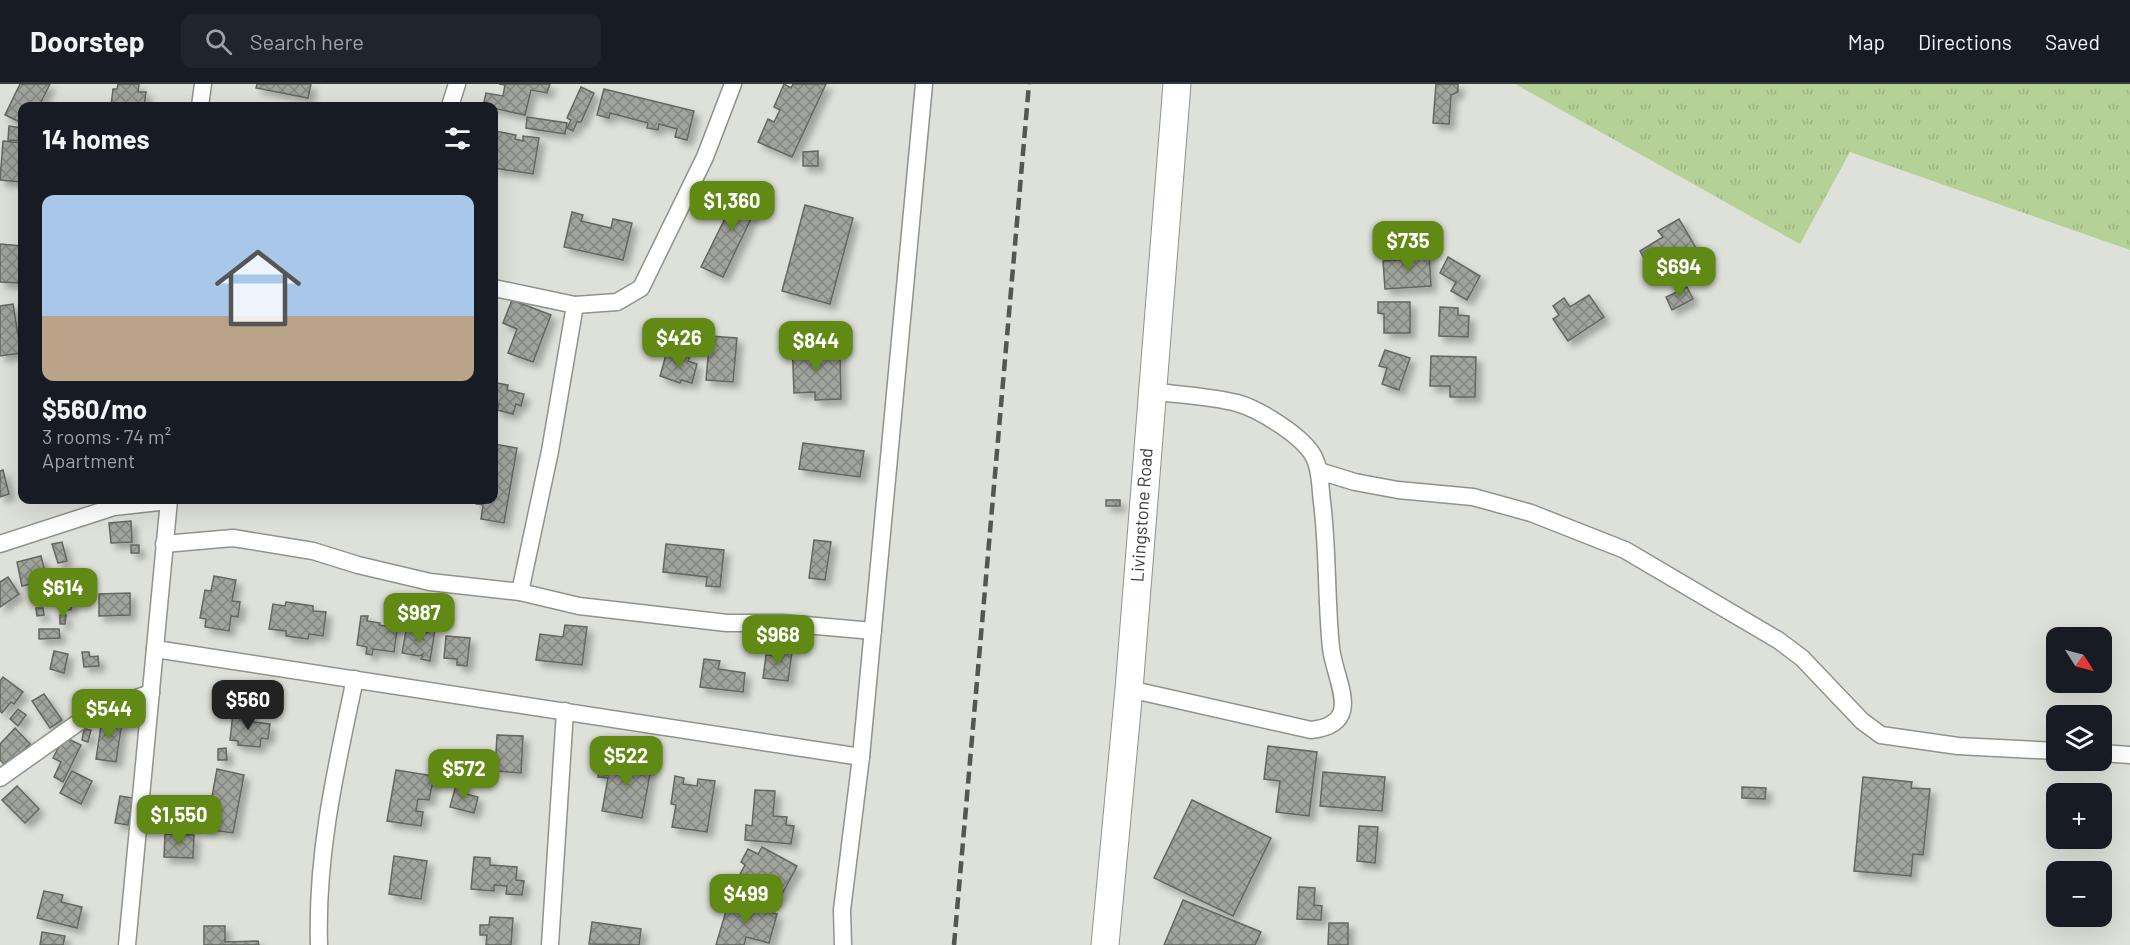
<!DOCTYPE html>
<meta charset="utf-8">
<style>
body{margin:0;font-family:Barlow,sans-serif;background:#20242c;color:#f1f3f6;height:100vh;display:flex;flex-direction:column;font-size:22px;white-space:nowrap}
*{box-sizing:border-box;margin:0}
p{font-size:20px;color:#9ea1a6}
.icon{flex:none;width:33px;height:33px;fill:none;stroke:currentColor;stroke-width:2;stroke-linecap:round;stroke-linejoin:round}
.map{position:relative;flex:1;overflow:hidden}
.details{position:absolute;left:18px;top:18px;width:480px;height:402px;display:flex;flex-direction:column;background:#171b24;border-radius:12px;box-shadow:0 6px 24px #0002}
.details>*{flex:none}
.needle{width:39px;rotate:126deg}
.buttons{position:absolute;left:2046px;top:543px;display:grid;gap:12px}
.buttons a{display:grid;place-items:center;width:66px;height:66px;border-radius:12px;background:#171b24;box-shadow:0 6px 24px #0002;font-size:30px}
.price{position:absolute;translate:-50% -51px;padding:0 14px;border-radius:12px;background:#618a15;color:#fff;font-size:20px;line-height:39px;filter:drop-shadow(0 2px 3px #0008)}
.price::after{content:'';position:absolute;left:50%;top:36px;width:18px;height:14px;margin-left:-9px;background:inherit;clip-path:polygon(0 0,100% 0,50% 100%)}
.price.on{background:#222;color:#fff}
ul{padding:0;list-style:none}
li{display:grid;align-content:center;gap:12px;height:318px;padding:0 24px}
li span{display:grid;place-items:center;height:186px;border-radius:12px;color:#555}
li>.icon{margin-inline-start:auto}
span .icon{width:108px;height:108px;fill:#fffc;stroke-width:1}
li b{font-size:26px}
h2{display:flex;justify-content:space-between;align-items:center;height:72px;padding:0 24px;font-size:26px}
header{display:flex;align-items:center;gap:36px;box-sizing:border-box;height:84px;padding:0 30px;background:#171b24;border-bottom:2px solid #363941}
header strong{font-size:28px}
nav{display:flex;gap:33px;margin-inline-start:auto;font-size:21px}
.search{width:420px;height:54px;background:#20242c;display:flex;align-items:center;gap:15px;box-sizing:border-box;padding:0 21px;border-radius:12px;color:#9ea1a6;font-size:22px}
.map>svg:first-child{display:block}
.grass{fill:url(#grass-tufts)}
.building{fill:url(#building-cross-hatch);stroke:#646761;stroke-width:1.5;filter:url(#shadow)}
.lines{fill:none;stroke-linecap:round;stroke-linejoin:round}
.minor-casing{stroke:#8f938b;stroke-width:19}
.trunk-casing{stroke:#8f938b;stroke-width:29}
.minor{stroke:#fff;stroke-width:16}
.trunk{stroke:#fff;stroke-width:27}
.rail{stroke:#545652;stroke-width:4.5;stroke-dasharray:12 6;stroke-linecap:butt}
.labels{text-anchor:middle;stroke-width:5;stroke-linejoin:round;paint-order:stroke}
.street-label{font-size:18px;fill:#393a37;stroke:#fff}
</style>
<header>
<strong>Doorstep</strong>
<div class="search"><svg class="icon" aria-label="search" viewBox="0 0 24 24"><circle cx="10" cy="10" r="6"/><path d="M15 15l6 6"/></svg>Search here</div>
<nav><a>Map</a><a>Directions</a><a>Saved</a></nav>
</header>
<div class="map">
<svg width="2130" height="861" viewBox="0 0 2130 861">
<defs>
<pattern id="grass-tufts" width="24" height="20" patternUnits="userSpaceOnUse" patternTransform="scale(1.5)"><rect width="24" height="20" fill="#b6d196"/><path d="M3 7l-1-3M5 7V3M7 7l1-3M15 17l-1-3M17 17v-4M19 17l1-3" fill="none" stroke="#9db482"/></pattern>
<pattern id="building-cross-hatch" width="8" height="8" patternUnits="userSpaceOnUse" patternTransform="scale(1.5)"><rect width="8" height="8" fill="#a1a49d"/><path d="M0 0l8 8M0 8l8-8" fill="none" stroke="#848781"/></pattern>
<filter id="shadow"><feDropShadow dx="5.5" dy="5.5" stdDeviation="3" flood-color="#0004"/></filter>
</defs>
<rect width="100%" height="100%" fill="#dde1d9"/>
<!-- grass -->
<polygon class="grass" points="1515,0 2130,0 2130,166 1850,68 1800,160"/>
<!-- building -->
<g class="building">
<polygon points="20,0 50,0 39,22 22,22 22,39 5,31"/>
<polygon points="118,0 139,0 138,8 146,8 144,22 111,22 113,5 117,5"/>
<polygon points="257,0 311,0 308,14 256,4"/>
<polygon points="499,0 550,0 547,9 531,6 525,31 483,22 486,9 503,12 505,1"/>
<polygon points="784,0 791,4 793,0 826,0 792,73 758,58 768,35 774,38 780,26 774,23"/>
<polygon points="1436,0 1458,0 1458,8 1451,11 1449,40 1433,39"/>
<polygon points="581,3 594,9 581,38 577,38 573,47 567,44 571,36 567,34"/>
<polygon points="604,5 694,27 687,56 675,53 677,45 659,40 658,46 647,44 648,39 610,29 609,34 597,31"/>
<polygon points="527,33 567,39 565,50 526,44"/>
<polygon points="9,42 22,44 22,57 8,56"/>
<polygon points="495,47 516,51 515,55 523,57 523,52 539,54 533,90 494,84"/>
<polygon points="3,57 22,59 22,98 0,96"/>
<polygon points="818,67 818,82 803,82 803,68"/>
<polygon points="741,102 762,112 723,193 701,183"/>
<polygon points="805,121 853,134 830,220 782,207"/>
<polygon points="572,128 583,131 581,137 611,144 613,135 632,139 623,176 564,163"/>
<polygon points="1679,135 1696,164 1653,190 1640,167 1663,153 1658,147"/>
<polygon points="0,160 22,162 22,199 0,198"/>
<polygon points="1429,167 1431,202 1385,205 1383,177 1412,175 1411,168"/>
<polygon points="1448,173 1480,192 1467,216 1451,207 1456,198 1440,189"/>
<polygon points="1687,203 1693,215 1672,226 1666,213"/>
<polygon points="1589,211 1604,233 1568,257 1553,235 1559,231 1553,222 1564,214 1570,223"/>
<polygon points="512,216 551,231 533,278 508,269 517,245 503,239"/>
<polygon points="1378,218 1410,218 1410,249 1384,249 1384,230 1378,229"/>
<polygon points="13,220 21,269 0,272 0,222"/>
<polygon points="1440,223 1458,224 1458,231 1469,232 1468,253 1439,252"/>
<polygon points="710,252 737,254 733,298 706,296"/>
<polygon points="810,255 810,271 840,270 841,315 815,316 815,308 794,309 792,256"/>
<polygon points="1385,266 1410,274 1399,306 1382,300 1387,284 1379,282"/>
<polygon points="676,269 690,272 688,277 697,280 692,299 681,296 680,299 660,292 666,271 675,273"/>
<polygon points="1431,272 1476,273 1475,313 1450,313 1450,302 1430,302"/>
<polygon points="497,299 508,301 507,306 524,310 521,322 516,320 513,330 497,326 499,320 494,319 494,322 494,303"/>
<polygon points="803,359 864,367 860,393 799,385"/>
<polygon points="494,360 517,364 504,439 481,435 483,421 476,420 477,416 494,416"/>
<polygon points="3,386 9,410 0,413 0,387"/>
<rect x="1106" y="416" width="14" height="6"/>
<polygon points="131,437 132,458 111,459 109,439"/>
<polygon points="814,456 831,458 825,496 809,494"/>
<polygon points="62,458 67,477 58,479 52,460"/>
<polygon points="666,460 724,466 720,503 706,502 707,493 663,488"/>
<rect x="131" y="461" width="8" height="8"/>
<polygon points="41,472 47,496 22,502 17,478"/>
<polygon points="69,489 73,503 64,505 60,491"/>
<polygon points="214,492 236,496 232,517 240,518 238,533 231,532 229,547 205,543 206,535 200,534 205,506 211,507"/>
<polygon points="8,493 19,510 0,523 0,498"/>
<polygon points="130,509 130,531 99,532 99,510"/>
<polygon points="64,513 72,514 71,526 63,525"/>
<polygon points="286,518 313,522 313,527 326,528 323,552 309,550 308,555 286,552 286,547 269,545 273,520 285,522"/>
<polygon points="36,524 43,524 44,531 37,532"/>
<polygon points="60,531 66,531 65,540 60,540"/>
<polygon points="361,532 368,532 367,537 380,539 379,541 392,543 393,538 398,539 394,568 373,565 372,571 366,570 367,563 357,561"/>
<polygon points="565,541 587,543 582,581 536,576 540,550 563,553"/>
<polygon points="39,545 59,545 60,554 39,555"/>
<polygon points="427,545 435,546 430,577 421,575 423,570 419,572 402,569 406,546 427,549"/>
<polygon points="446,552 470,554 467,582 457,581 457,575 444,574"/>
<polygon points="54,567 68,570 64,589 50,585"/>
<polygon points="780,567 792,568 788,597 763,594 766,571 780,572"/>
<polygon points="82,568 89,568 90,573 98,572 99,582 84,583"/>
<polygon points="704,575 720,577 718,585 745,589 743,608 700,603"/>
<polygon points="3,593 23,608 14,620 11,618 2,629 0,627 0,597"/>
<polygon points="44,610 62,636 50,644 32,617"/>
<polygon points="18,625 26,631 18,642 10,635"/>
<polygon points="233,629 251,631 254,638 270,640 268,655 261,654 260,663 238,661 238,657 230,656"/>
<polygon points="102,635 122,638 116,678 96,675"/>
<polygon points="15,644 30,660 7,683 0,676 0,660"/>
<polygon points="84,645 91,646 88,658 82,656"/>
<polygon points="497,651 523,652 521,689 495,687"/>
<polygon points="64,653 81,661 63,698 54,693 61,678 53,674"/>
<polygon points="1268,662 1317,668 1309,732 1276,728 1280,697 1264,695"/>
<polygon points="226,664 227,676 218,676 218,665"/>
<polygon points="601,676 634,682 636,676 652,679 642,734 602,727 608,694 598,693"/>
<polygon points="217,685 244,691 233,749 206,745"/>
<polygon points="396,686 434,692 429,716 418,715 416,727 423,728 421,742 387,737"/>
<polygon points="72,687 92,697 81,720 60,709"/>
<polygon points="1323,688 1385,693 1382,727 1320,722"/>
<polygon points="675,692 684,694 683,700 697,702 698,695 715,697 707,748 672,743 676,721 671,720"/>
<polygon points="1863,693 1912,698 1911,704 1930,705 1923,771 1913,770 1911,792 1854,787"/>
<polygon points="456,701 468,704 466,710 478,713 474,729 450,723"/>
<polygon points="17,702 39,725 25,739 2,716"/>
<polygon points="1742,703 1766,704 1765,715 1742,714"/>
<polygon points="755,706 775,707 773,732 787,733 786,741 794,742 791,760 745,756 746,741 752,742"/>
<polygon points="120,712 133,714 128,741 115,739"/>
<polygon points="1192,716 1271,754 1233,832 1154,794"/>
<polygon points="1359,742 1378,743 1375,779 1357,777"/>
<polygon points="165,750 194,751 193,774 164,773"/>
<polygon points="762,763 797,782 779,816 738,794 745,781 741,778 748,765 758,770"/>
<polygon points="394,772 427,777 421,815 389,810"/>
<polygon points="474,773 490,774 490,781 517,783 516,796 524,797 522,811 506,810 507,802 494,801 494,807 471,805"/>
<polygon points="1299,803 1315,804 1314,821 1322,822 1321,836 1297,835"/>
<polygon points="44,807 63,811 61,818 82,823 77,844 37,834"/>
<polygon points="1183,816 1261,848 1255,861 1164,861"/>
<polygon points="729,817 777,830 769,859 746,853 744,861 716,861"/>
<polygon points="490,833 513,834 511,861 486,861 487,851 480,851 480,841 489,841"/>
<polygon points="592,838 641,845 639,861 589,860"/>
<polygon points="1329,839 1348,839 1348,861 1328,861"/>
<polygon points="204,842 225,842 225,858 258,857 259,861 204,861"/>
<polygon points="42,848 65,852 63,861 40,861"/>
</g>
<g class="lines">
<defs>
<g id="minor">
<polyline points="200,22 203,0"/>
<polyline points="450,22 457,0"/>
<polyline points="494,204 575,221 550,367 520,508"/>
<polyline points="575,221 617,218 641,204 705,73 733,0"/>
<polyline points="1319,387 1355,398 1398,406 1473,413 1531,429 1625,466 1778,556 1802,574 1862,637 1881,651 1958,662 2056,667"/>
<polyline points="0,460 114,423 168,417"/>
<polyline points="164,460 233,454 313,467 358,481 430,498 520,508 579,522 727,539 783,539 873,547"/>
<polyline points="155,565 861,673"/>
<path d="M1129,605L1311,646C1365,640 1335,598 1331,564C1326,515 1328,466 1322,418C1320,403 1321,387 1314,373C1303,352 1259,325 1237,319C1209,312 1179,311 1151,307"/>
<polyline points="2102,669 2130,671"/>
<polyline points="0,694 79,638 106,624 151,609"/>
<polyline points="127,861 169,416"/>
<path d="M319,861C316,770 336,684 355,595"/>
<polyline points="550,861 565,627"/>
<polyline points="843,861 842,826 861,673 924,0"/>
</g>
<polyline id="trunk" points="1105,861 1129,605 1177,0"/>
</defs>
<!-- minor casing -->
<use href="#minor" class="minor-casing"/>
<!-- trunk casing -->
<use href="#trunk" class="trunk-casing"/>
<!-- minor -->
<use href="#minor" class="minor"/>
<!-- trunk -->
<use href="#trunk" class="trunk"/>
<!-- rail -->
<polyline class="rail" points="954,861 1029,0"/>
</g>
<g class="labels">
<!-- street labels -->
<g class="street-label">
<text transform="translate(1142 431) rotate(-86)" y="6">Livingstone Road</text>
</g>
</g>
</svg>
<div class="buttons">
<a><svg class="needle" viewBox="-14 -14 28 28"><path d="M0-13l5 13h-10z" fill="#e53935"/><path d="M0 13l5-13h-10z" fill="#9ea1a6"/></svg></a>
<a><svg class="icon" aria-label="layers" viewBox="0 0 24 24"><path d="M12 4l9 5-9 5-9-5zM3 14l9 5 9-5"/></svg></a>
<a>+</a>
<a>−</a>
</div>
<b class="price" style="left:732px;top:148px">$1,360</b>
<b class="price" style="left:1408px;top:188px">$735</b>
<b class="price" style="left:1679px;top:214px">$694</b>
<b class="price" style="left:679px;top:285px">$426</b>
<b class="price" style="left:816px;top:288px">$844</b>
<b class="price" style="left:63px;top:535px">$614</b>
<b class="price" style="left:419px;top:560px">$987</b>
<b class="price" style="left:778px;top:582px">$968</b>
<b class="price on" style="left:248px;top:647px">$560</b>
<b class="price" style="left:109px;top:656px">$544</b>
<b class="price" style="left:626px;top:703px">$522</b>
<b class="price" style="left:464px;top:716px">$572</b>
<b class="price" style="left:179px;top:762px">$1,550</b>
<b class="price" style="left:746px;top:841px">$499</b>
<section class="details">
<h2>14 homes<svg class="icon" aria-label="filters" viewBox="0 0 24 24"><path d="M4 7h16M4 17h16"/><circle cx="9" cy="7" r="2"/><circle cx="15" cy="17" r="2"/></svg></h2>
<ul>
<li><span style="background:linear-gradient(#a9c7e8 65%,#b9a48a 0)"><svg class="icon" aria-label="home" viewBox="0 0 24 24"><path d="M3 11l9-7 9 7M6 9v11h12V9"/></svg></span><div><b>$560/mo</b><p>3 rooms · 74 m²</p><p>Apartment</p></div></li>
</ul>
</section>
</div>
